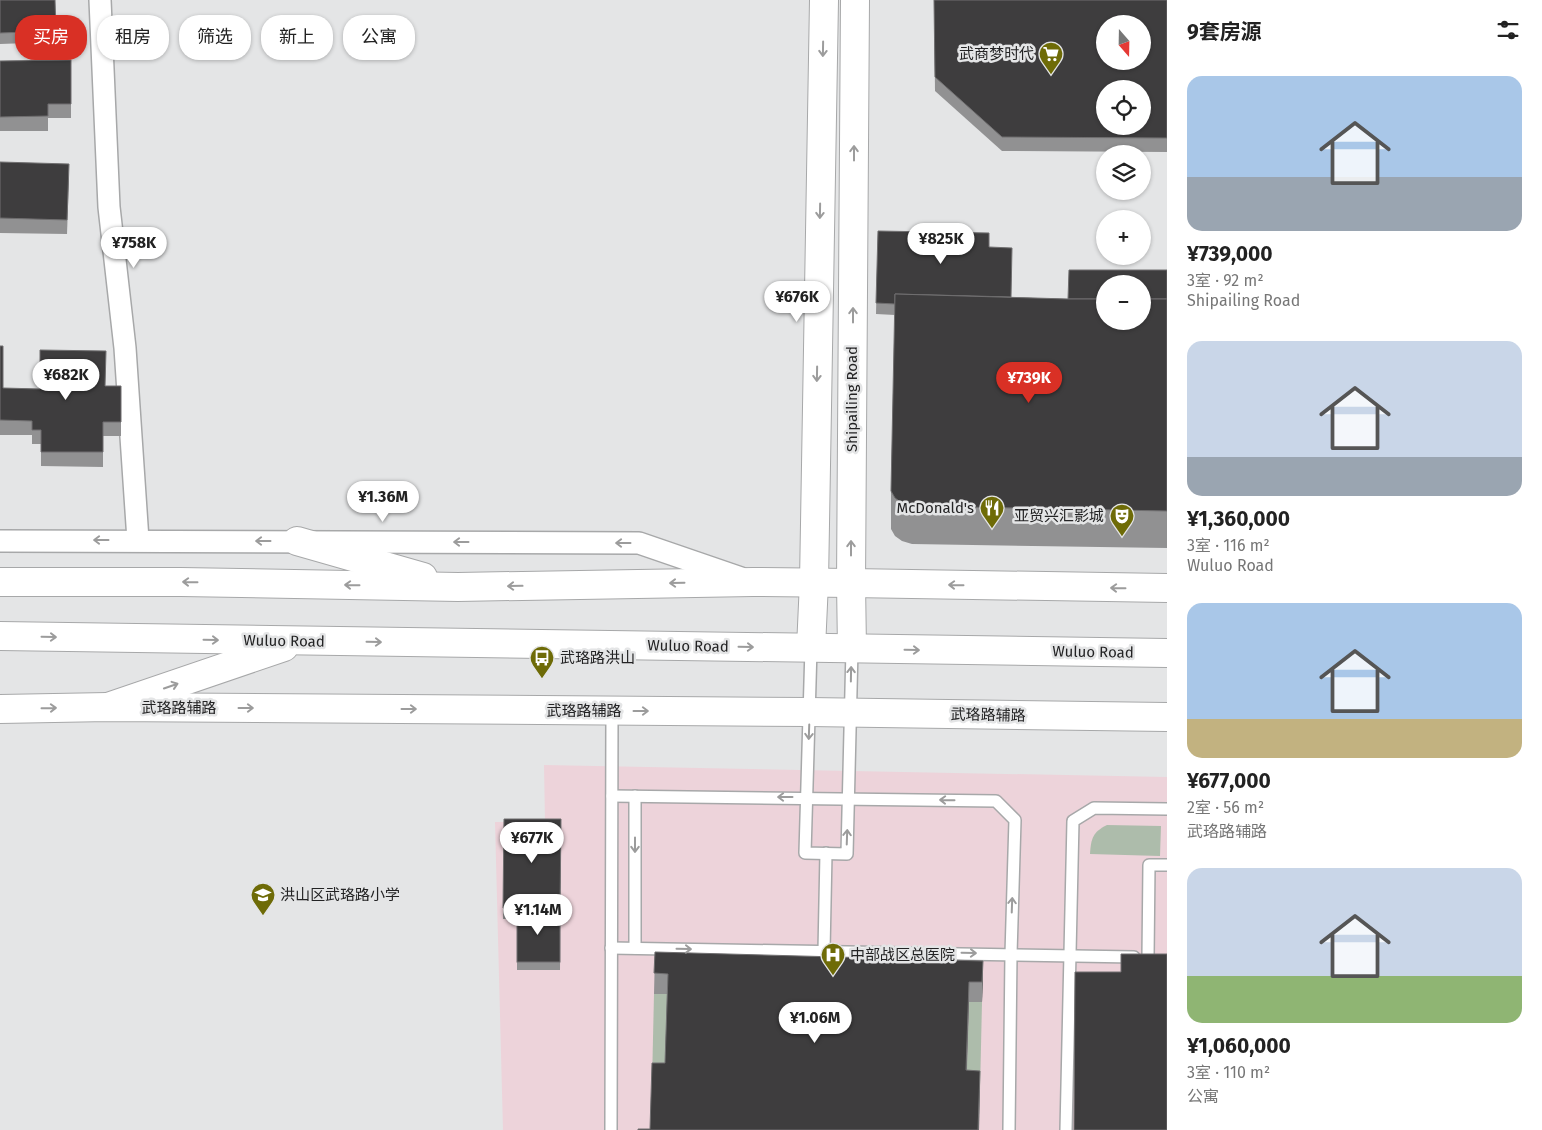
<!DOCTYPE html>
<html lang="zh">
<meta charset="utf-8">
<style>
body{margin:0;font-family:"Fira Sans","Noto Sans SC",sans-serif;background:#f6f6f6;color:#222;height:100vh;display:flex;flex-direction:column;font-size:19px;white-space:nowrap}
*{box-sizing:border-box;margin:0}
p{font-size:16px;color:#767676}
.icon{flex:none;width:28px;height:28px;fill:none;stroke:currentColor;stroke-width:2;stroke-linecap:round;stroke-linejoin:round}
.map{position:relative;flex:1;overflow:hidden}
.details{display:flex;flex-direction:column;background:#fff;width:375px}
.details>*{flex:none}
.banner{position:absolute;left:15px;top:15px;width:475px;height:45px;display:flex;gap:10px}
.needle{width:32px;rotate:160deg}
.fabs{position:absolute;left:1096px;top:15px;display:grid;gap:10px}
.fabs a{display:grid;place-items:center;width:55px;height:55px;border-radius:50%;background:#fff;box-shadow:0 1px 4px #0004;font-size:25px}
.price{position:absolute;translate:-50% -42px;padding:0 11px;border-radius:18px;background:#fff;color:#222;font-size:16px;line-height:32px;filter:drop-shadow(0 1px 2px #0008)}
.price::after{content:'';position:absolute;left:50%;top:30px;width:15px;height:11px;margin-left:-8px;background:inherit;clip-path:polygon(0 0,100% 0,50% 100%)}
.price.current{background:#d93025;color:#fff}
ul{padding:0;list-style:none}
li{display:grid;align-content:center;gap:10px;height:265px;padding:0 20px}
li span{display:grid;place-items:center;height:155px;border-radius:15px;color:#555}
li>.icon{margin-inline-start:auto}
span .icon{width:90px;height:90px;fill:#fffc;stroke-width:1}
li b{font-size:21px}
h2{display:flex;justify-content:space-between;align-items:center;height:60px;padding:0 20px;font-size:21px}
.chip{padding:0 18px;border-radius:20px;background:#fff;box-shadow:0 1px 4px #0004;font-size:18px;line-height:45px}
.chip.current{background:#d93025;color:#fff}
main{display:flex;flex:1;min-height:0}
.map>svg:first-child{display:block}
.medical{fill:#edd3da}
.green{fill:#adbcab}
.lines{fill:none;stroke-linecap:round;stroke-linejoin:round}
.service-casing{stroke:#a7a8a9;stroke-width:14}
.minor-casing{stroke:#a7a8a9;stroke-width:24}
.secondary-casing{stroke:#a7a8a9;stroke-width:30}
.primary-casing{stroke:#a7a8a9;stroke-width:30}
.trunk-casing{stroke:#a7a8a9;stroke-width:30}
.service{stroke:#fff;stroke-width:11}
.minor{stroke:#fff;stroke-width:21}
.secondary{stroke:#fff;stroke-width:28}
.primary{stroke:#fff;stroke-width:28}
.trunk{stroke:#fff;stroke-width:28}
.wall{fill:#919192}
.shaded-wall{fill:#706f70}
.building{fill:#3e3d3e;stroke:#706f70;fill-rule:evenodd}
.oneway{stroke:#9c9c9c}
.labels{text-anchor:middle;stroke-width:5;stroke-linejoin:round;paint-order:stroke}
.poi-label{font-size:15px;fill:#232324;stroke:#e4e5e6;text-anchor:end}
.street-label{font-size:15px;fill:#232324;stroke:#e4e5e6}
</style>
<main>
<div class="map">
<svg width="1167" height="1130" viewBox="0 0 1167 1130">
<rect width="100%" height="100%" fill="#e4e5e6"/>
<!-- medical -->
<polygon class="medical" points="544,765 1167,777 1167,1130 503,1130 495,822 545,822"/>
<!-- green -->
<g class="green">
<path d="M1107,825L1161,826L1160,856L1090,854C1091,838 1093,832 1107,825Z"/>
<polygon points="654,994 668,994 665,1083 652,1083"/>
<polygon points="969,1002 982,1002 980,1091 966,1091"/>
</g>
<g class="lines">
<defs>
<g id="service">
<polyline points="811,648 805,853 847,854 852,649"/>
<polyline points="612,796 996,801 1015,820 1011,954 1009,1130"/>
<polyline points="611,948 1134,957"/>
<polyline points="635,948 635,796"/>
<polyline points="824,951 826,853"/>
<polyline points="1148,957 1149,865 1167,865"/>
<polyline points="611,1130 612,711"/>
<polyline points="1066,1130 1073,821 1094,808 1167,809"/>
</g>
<g id="minor">
<polyline points="100,0 109,207 125,348 138,540"/>
<polyline points="0,541 639,543 741,578"/>
</g>
<g id="secondary">
<polyline points="811,648 814,582 824,0"/>
<polyline points="852,649 851,583 855,0"/>
</g>
<polyline id="primary" points="0,709 108,707 809,712 1167,717"/>
<g id="trunk">
<polyline points="297,541 423,577"/>
<polyline points="0,582 181,582 458,587 753,582 851,583 1167,588"/>
<polyline points="0,636 1167,653"/>
<polyline points="108,707 284,647"/>
</g>
</defs>
<!-- service casing -->
<use href="#service" class="service-casing"/>
<!-- minor casing -->
<use href="#minor" class="minor-casing"/>
<!-- secondary casing -->
<use href="#secondary" class="secondary-casing"/>
<!-- primary casing -->
<use href="#primary" class="primary-casing"/>
<!-- trunk casing -->
<use href="#trunk" class="trunk-casing"/>
<!-- service -->
<use href="#service" class="service"/>
<!-- minor -->
<use href="#minor" class="minor"/>
<!-- secondary -->
<use href="#secondary" class="secondary"/>
<!-- primary -->
<use href="#primary" class="primary"/>
<!-- trunk -->
<use href="#trunk" class="trunk"/>
</g>
<!-- wall -->
<g class="wall">
<polygon points="0,0 56,31 56,42 0,44"/>
<polygon points="934,0 1167,0 1167,152 1002,151 935,91"/>
<polygon points="71,60 71,118 48,118 48,131 0,131 0,61"/>
<polygon points="0,162 69,178 67,234 0,233"/>
<polygon points="878,231 989,247 1011,297 1068,299 1167,270 1167,548 912,544 902,541 895,536 891,529 891,491 895,315 876,314"/>
<polygon points="0,346 3,388 40,389 106,386 121,386 121,436 103,436 103,467 41,466 41,444 32,444 32,435 0,435"/>
<polygon points="504,819 561,819 560,970 517,970 517,919 503,919"/>
<polygon points="655,952 983,981 982,1002 969,1002 967,1070 980,1091 979,1130 638,1130 650,1129 665,1063 667,994 654,994"/>
</g>
<!-- shaded-wall -->
<g class="shaded-wall">
<polygon points="983,961 983,981 982,1002 982,982"/>
<polygon points="969,982 969,1002 966,1091 966,1070"/>
<polygon points="980,1071 979,1130 978,1130"/>
</g>
<!-- building -->
<g class="building">
<polygon points="0,0 55,0 56,31 0,33"/>
<path d="M934,0H1167V138L1002,137L935,77ZM1105,24H1142V61H1105ZM1105,89H1142V126H1105Z"/>
<polygon points="71,60 71,104 48,104 48,116 0,117 0,61"/>
<polygon points="0,162 69,164 67,220 0,218"/>
<polygon points="878,231 989,233 989,247 1012,248 1011,297 895,294 895,304 876,303"/>
<polygon points="1069,270 1167,270 1167,299 1142,299 1142,284 1105,284 1105,299 1068,299"/>
<polygon points="895,294 1068,299 1105,299 1105,321 1142,321 1142,299 1167,299 1167,511 912,506 902,503 895,498 891,491"/>
<polygon points="0,346 3,346 3,388 40,389 40,350 106,351 105,386 121,386 121,422 103,422 103,452 41,452 41,430 32,430 32,421 0,420"/>
<polygon points="504,819 561,819 560,908 503,908"/>
<rect x="517" y="911" width="43" height="51"/>
<polygon points="655,952 983,961 982,982 969,982 966,1070 980,1071 978,1130 638,1130 638,1129 650,1129 652,1063 665,1063 668,974 654,973"/>
<polygon points="1121,954 1167,954 1167,1130 1074,1130 1075,972 1121,972"/>
</g>
<!-- one-way arrows -->
<defs><path id="oneway-shaft" d="M-6 0H5M1.5-3L5.5 0L1.5 3" fill="none" stroke-width="1.6" stroke-linecap="round" stroke-linejoin="round" transform="scale(1.25)"/></defs>
<g class="oneway">
<use href="#oneway-shaft" transform="translate(823 49) rotate(91)"/>
<use href="#oneway-shaft" transform="translate(854 153) rotate(-90)"/>
<use href="#oneway-shaft" transform="translate(820 211) rotate(91)"/>
<use href="#oneway-shaft" transform="translate(853 315) rotate(-90)"/>
<use href="#oneway-shaft" transform="translate(817 374) rotate(91)"/>
<use href="#oneway-shaft" transform="translate(101 540) rotate(180)"/>
<use href="#oneway-shaft" transform="translate(263 541) rotate(-180)"/>
<use href="#oneway-shaft" transform="translate(461 542) rotate(-180)"/>
<use href="#oneway-shaft" transform="translate(623 543) rotate(-180)"/>
<use href="#oneway-shaft" transform="translate(851 548) rotate(-90)"/>
<use href="#oneway-shaft" transform="translate(190 582) rotate(-179)"/>
<use href="#oneway-shaft" transform="translate(677 583) rotate(179)"/>
<use href="#oneway-shaft" transform="translate(352 585) rotate(-179)"/>
<use href="#oneway-shaft" transform="translate(956 585) rotate(-179)"/>
<use href="#oneway-shaft" transform="translate(515 586) rotate(179)"/>
<use href="#oneway-shaft" transform="translate(1118 588) rotate(-179)"/>
<use href="#oneway-shaft" transform="translate(49 637) rotate(1)"/>
<use href="#oneway-shaft" transform="translate(211 640) rotate(1)"/>
<use href="#oneway-shaft" transform="translate(374 642) rotate(1)"/>
<use href="#oneway-shaft" transform="translate(746 647) rotate(1)"/>
<use href="#oneway-shaft" transform="translate(912 650) rotate(1)"/>
<use href="#oneway-shaft" transform="translate(851 674) rotate(-89)"/>
<use href="#oneway-shaft" transform="translate(171 686) rotate(-19)"/>
<use href="#oneway-shaft" transform="translate(49 708) rotate(-1)"/>
<use href="#oneway-shaft" transform="translate(246 708)"/>
<use href="#oneway-shaft" transform="translate(409 709)"/>
<use href="#oneway-shaft" transform="translate(641 711)"/>
<use href="#oneway-shaft" transform="translate(809 732) rotate(92)"/>
<use href="#oneway-shaft" transform="translate(785 797) rotate(-180)"/>
<use href="#oneway-shaft" transform="translate(947 800) rotate(-179)"/>
<use href="#oneway-shaft" transform="translate(847 837) rotate(-88)"/>
<use href="#oneway-shaft" transform="translate(635 845) rotate(90)"/>
<use href="#oneway-shaft" transform="translate(1012 905) rotate(-88)"/>
<use href="#oneway-shaft" transform="translate(684 949) rotate(1)"/>
<use href="#oneway-shaft" transform="translate(969 953) rotate(1)"/>
</g>
<!-- icons -->
<defs>
<symbol id="supermarket-pin" viewBox="-11 -11 22 30"><path d="M0 17L-7.5 6A9.5 9.5 0 1 1 7.5 6Z" fill="#6e6b07" stroke="#e4e5e6"/><path d="M-6-5.5h2.5l.6 2H6L4.5 2H-2.5L-4.4-4H-6ZM-1.5 3.2a1.3 1.3 0 1 0 .1 0ZM3 3.2a1.3 1.3 0 1 0 .1 0Z" fill="#fff"/></symbol>
<symbol id="restaurant-pin" viewBox="-11 -11 22 30"><path d="M0 17L-7.5 6A9.5 9.5 0 1 1 7.5 6Z" fill="#6e6b07" stroke="#e4e5e6"/><path d="M-5-6h1v4h1v-4h1v4h1v-4h1v5L-1.5 .5V6h-2V.5L-5-1ZM5-6V6H3V1.5H1.5Q1.5-4 5-6Z" fill="#fff"/></symbol>
<symbol id="theatre-pin" viewBox="-11 -11 22 30"><path d="M0 17L-7.5 6A9.5 9.5 0 1 1 7.5 6Z" fill="#6e6b07" stroke="#e4e5e6"/><path d="M-5-5.5Q0-4 5-5.5V0Q5 5 0 6Q-5 5-5 0ZM-3.3-2.5H-1v1.5H-3.3ZM1-2.5H3.3v1.5H1ZM-2.8 1Q0 5.5 2.8 1Z" fill="#fff"/></symbol>
<symbol id="bus-pin" viewBox="-11 -11 22 30"><path d="M0 17L-7.5 6A9.5 9.5 0 1 1 7.5 6Z" fill="#6e6b07" stroke="#e4e5e6"/><path d="M-5-6H5V4H4V6H2V4H-2V6H-4V4H-5ZM-3.5-4V0h7V-4ZM-3.5 1.2v1.5H-2V1.2ZM2 1.2v1.5H3.5V1.2Z" fill="#fff"/></symbol>
<symbol id="school-pin" viewBox="-11 -11 22 30"><path d="M0 17L-7.5 6A9.5 9.5 0 1 1 7.5 6Z" fill="#6e6b07" stroke="#e4e5e6"/><path d="M0-5L7-2L0 1L-7-2ZM-4 1L0 2.5L4 1V4Q0 6-4 4Z" fill="#fff"/></symbol>
<symbol id="hospital-pin" viewBox="-11 -11 22 30"><path d="M0 17L-7.5 6A9.5 9.5 0 1 1 7.5 6Z" fill="#6e6b07" stroke="#e4e5e6"/><path d="M-5-5h3v3.5h4V-5h3V5h-3V1.5h-4V5h-3Z" fill="#fff"/></symbol>
</defs>
<g fill-rule="evenodd">
<use href="#supermarket-pin" x="1037" y="40" width="28" height="38"/>
<use href="#restaurant-pin" x="978" y="494" width="28" height="38"/>
<use href="#theatre-pin" x="1108" y="502" width="28" height="38"/>
<use href="#bus-pin" x="528" y="644" width="28" height="38"/>
<use href="#school-pin" x="249" y="881" width="28" height="38"/>
<use href="#hospital-pin" x="819" y="941" width="28" height="38"/>
</g>
<g class="labels">
<!-- poi labels -->
<g class="poi-label">
<text x="1034" y="59">武商梦时代</text>
<text x="974" y="513">McDonald's</text>
<text x="1104" y="521">亚贸兴汇影城</text>
<text x="560" y="663" text-anchor="start">武珞路洪山</text>
<text x="280" y="900" text-anchor="start">洪山区武珞路小学</text>
<text x="850" y="960" text-anchor="start">中部战区总医院</text>
</g>
<!-- street labels -->
<g class="street-label">
<text transform="translate(852 399) rotate(-90)" y="5">Shipailing Road</text>
<text transform="translate(284 641) rotate(1)" y="5">Wuluo Road</text>
<text transform="translate(688 646) rotate(1)" y="5">Wuluo Road</text>
<text transform="translate(1093 652) rotate(1)" y="5">Wuluo Road</text>
<text x="179" y="713">武珞路辅路</text>
<text x="584" y="716">武珞路辅路</text>
<text transform="translate(988 715) rotate(1)" y="5">武珞路辅路</text>
</g>
</g>
</svg>
<div class="fabs">
<a><svg class="needle" viewBox="-14 -14 28 28"><path d="M0-13l5 13h-10z" fill="#e53935"/><path d="M0 13l5-13h-10z" fill="#767676"/></svg></a>
<a><svg class="icon" aria-label="locate" viewBox="0 0 24 24"><circle cx="12" cy="12" r="6"/><path d="M12 2v4M12 18v4M2 12h4M18 12h4"/></svg></a>
<a><svg class="icon" aria-label="layers" viewBox="0 0 24 24"><path d="M12 4l9 5-9 5-9-5zM3 14l9 5 9-5"/></svg></a>
<a>+</a>
<a>−</a>
</div>
<b class="price" style="left:941px;top:265px">¥825K</b>
<b class="price" style="left:134px;top:269px">¥758K</b>
<b class="price" style="left:797px;top:323px">¥676K</b>
<b class="price" style="left:66px;top:401px">¥682K</b>
<b class="price current" style="left:1029px;top:404px">¥739K</b>
<b class="price" style="left:383px;top:523px">¥1.36M</b>
<b class="price" style="left:532px;top:864px">¥677K</b>
<b class="price" style="left:538px;top:936px">¥1.14M</b>
<b class="price" style="left:815px;top:1044px">¥1.06M</b>
<div class="banner">
<a class="chip current">买房</a>
<a class="chip">租房</a>
<a class="chip">筛选</a>
<a class="chip">新上</a>
<a class="chip">公寓</a>
</div>
</div>
<section class="details">
<h2>9套房源<svg class="icon" aria-label="filters" viewBox="0 0 24 24"><path d="M4 7h16M4 17h16"/><circle cx="9" cy="7" r="2"/><circle cx="15" cy="17" r="2"/></svg></h2>
<ul>
<li><span style="background:linear-gradient(#a9c7e8 65%,#9aa5b1 0)"><svg class="icon" aria-label="home" viewBox="0 0 24 24"><path d="M3 11l9-7 9 7M6 9v11h12V9"/></svg></span><div><b>¥739,000</b><p>3室 · 92 m²</p><p>Shipailing Road</p></div></li>
<li><span style="background:linear-gradient(#c9d6e8 75%,#9aa5b1 0)"><svg class="icon" aria-label="home" viewBox="0 0 24 24"><path d="M3 11l9-7 9 7M6 9v11h12V9"/></svg></span><div><b>¥1,360,000</b><p>3室 · 116 m²</p><p>Wuluo Road</p></div></li>
<li><span style="background:linear-gradient(#a9c7e8 75%,#c2b280 0)"><svg class="icon" aria-label="home" viewBox="0 0 24 24"><path d="M3 11l9-7 9 7M6 9v11h12V9"/></svg></span><div><b>¥677,000</b><p>2室 · 56 m²</p><p>武珞路辅路</p></div></li>
<li><span style="background:linear-gradient(#c9d6e8 70%,#8fb573 0)"><svg class="icon" aria-label="home" viewBox="0 0 24 24"><path d="M3 11l9-7 9 7M6 9v11h12V9"/></svg></span><div><b>¥1,060,000</b><p>3室 · 110 m²</p><p>公寓</p></div></li>
</ul>
</section>
</main>
